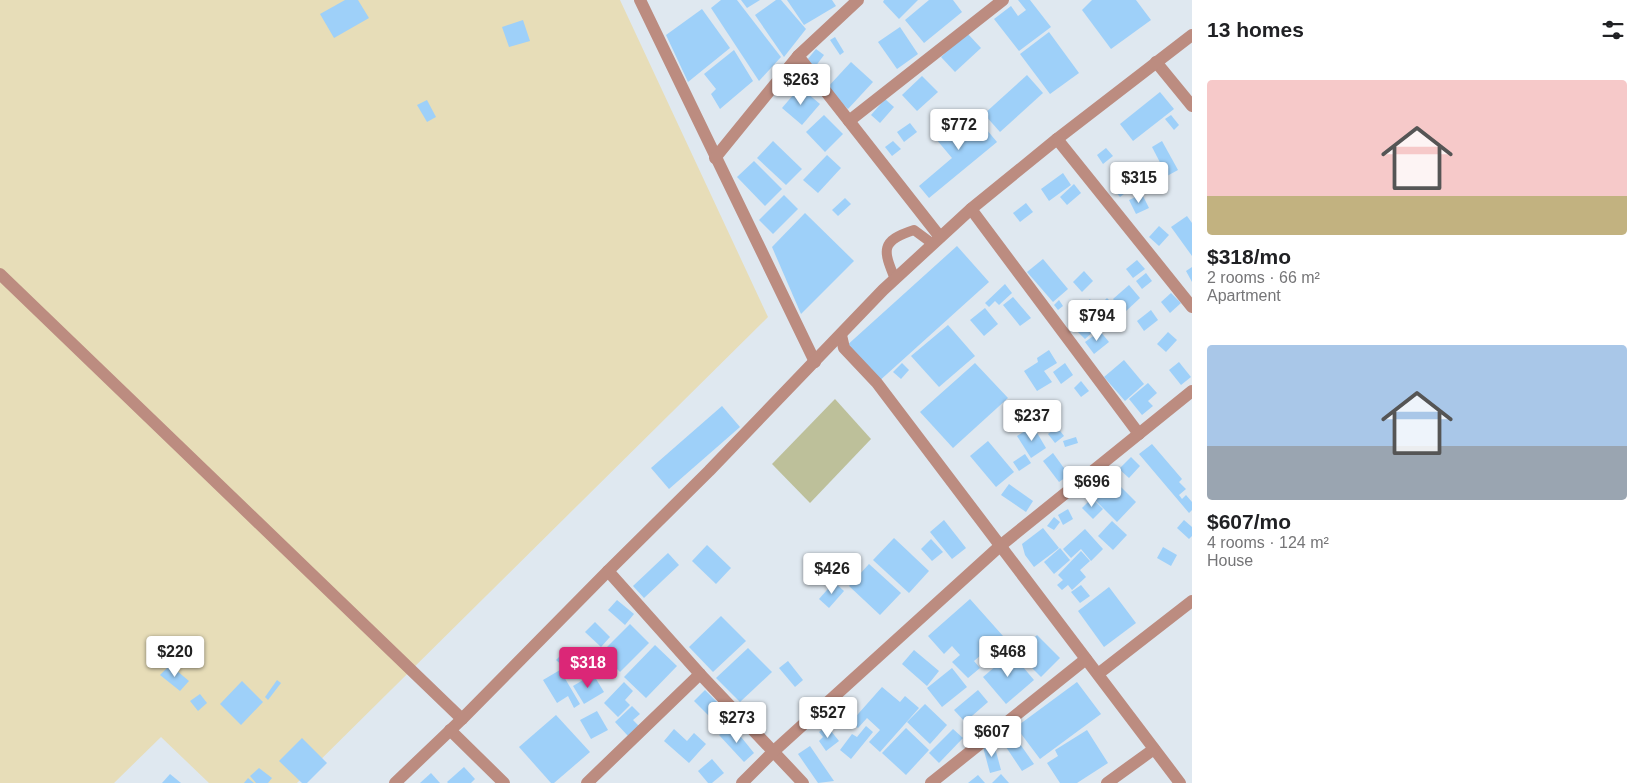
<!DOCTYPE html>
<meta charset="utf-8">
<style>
body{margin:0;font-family:Helvetica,sans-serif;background:#f6f6f6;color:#202124;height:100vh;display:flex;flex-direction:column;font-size:19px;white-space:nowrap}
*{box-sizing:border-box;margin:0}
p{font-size:16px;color:#757577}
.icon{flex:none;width:28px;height:28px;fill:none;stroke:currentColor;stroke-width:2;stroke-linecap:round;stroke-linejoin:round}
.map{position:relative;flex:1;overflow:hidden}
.drawer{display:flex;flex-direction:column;background:#fff;width:450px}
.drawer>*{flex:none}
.price{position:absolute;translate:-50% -42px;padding:0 11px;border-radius:5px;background:#fff;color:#222;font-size:16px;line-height:32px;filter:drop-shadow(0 1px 2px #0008)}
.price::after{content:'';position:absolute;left:50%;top:30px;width:15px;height:11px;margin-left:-8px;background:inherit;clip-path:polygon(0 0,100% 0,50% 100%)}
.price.on{background:#db2777;color:#fff}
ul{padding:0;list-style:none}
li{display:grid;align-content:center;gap:10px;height:265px;padding:0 15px}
li span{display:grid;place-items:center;height:155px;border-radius:5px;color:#555}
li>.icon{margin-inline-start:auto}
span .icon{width:90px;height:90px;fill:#fffc;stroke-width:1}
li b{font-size:21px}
h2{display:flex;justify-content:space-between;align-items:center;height:60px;padding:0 15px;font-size:21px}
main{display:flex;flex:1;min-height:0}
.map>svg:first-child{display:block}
.green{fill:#bdc09a}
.sand{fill:#e7ddb8}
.building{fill:#9ed0f9}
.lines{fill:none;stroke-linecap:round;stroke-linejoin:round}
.service{stroke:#bc8c80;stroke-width:10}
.minor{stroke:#bc8c80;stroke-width:12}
.tertiary{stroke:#bc8c80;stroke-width:12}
</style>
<main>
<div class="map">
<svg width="1192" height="783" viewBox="0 0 1192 783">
<rect width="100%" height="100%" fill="#dfe8f0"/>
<!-- green -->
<polygon class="green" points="835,399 871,439 810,503 772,464"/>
<!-- sand -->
<polygon class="sand" points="0,0 620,0 768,317 297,783 209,783 161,737 114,783 0,783"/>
<!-- building -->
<g class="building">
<polygon points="345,0 358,0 369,18 334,38 320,14"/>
<polygon points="721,0 737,0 781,57 759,81 711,8"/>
<polygon points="741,0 760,0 747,8"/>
<polygon points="776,0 781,0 806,29 784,57 755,15"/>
<polygon points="787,0 832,0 836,6 804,25"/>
<polygon points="884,0 918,0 899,19 883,2"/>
<polygon points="929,0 953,0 962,12 924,43 905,20"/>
<polygon points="1018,0 1030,0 1051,27 1019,51 994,19 1011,6 1018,16 1026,10"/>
<polygon points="1092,0 1136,0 1151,20 1111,49 1082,10"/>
<polygon points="702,9 730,48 688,82 666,35"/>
<polygon points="523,20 530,41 509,47 502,27"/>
<polygon points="900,27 918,54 897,69 878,42"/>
<polygon points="1049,32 1079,73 1050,94 1020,54"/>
<polygon points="967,33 981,48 955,72 941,57"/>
<polygon points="835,37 844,52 840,55 830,40"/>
<polygon points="816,49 824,55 815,67 807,60"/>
<polygon points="734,50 753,81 720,109 711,94 716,89 704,74"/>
<polygon points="851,62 873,82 848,109 826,89"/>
<polygon points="1027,75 1043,93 1000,132 984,114"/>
<polygon points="922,76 938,92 917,111 902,95"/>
<polygon points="800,87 820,104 802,125 782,108"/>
<polygon points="1160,92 1174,109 1133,141 1120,124"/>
<polygon points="885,99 894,107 880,123 871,115"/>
<polygon points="427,100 436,117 427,122 417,105"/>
<polygon points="971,111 997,142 929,198 919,186 952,158 936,139"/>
<polygon points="824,115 843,134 825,152 806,132"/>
<polygon points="1171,115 1179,125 1174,130 1165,119"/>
<polygon points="910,123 917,132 904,142 897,132"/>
<polygon points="773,141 802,169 786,185 757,158"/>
<polygon points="893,141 901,149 892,156 885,147"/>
<polygon points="1162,141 1178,170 1167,176 1152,147"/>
<polygon points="1106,148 1113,156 1103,164 1097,155"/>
<polygon points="827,155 841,168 818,193 803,180"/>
<polygon points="754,161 782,189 765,206 737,177"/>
<polygon points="1159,171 1166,184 1155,189 1148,177"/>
<polygon points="1063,173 1071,185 1049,201 1041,189"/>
<polygon points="1074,184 1081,193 1067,205 1060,197"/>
<polygon points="1123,184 1129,190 1120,197 1115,191"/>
<polygon points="1142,194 1149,208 1136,214 1129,200"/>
<polygon points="784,195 798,209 773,234 759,220"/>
<polygon points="845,198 851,204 838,216 832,210"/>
<polygon points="1026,203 1033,212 1020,222 1013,213"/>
<polygon points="805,213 854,261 801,314 772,247"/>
<polygon points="1187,216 1192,223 1192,256 1171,227"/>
<polygon points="1159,226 1169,235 1159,246 1149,237"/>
<polygon points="957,246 989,282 877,383 844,348"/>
<polygon points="1043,259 1068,289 1053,302 1027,272"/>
<polygon points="1137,260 1145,269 1133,278 1126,269"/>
<polygon points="1192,267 1192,282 1186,271"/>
<polygon points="1084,271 1093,281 1082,292 1073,282"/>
<polygon points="1146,273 1152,281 1142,289 1136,281"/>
<polygon points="1005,284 1012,293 999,305 995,301 989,307 985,303"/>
<polygon points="1129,285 1140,298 1124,313 1113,299"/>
<polygon points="1171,293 1181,303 1170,313 1161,302"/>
<polygon points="1013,297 1031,318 1020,326 1003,305"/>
<polygon points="1107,298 1115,306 1109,312 1101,304"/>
<polygon points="1090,299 1096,308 1084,317 1078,309"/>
<polygon points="1059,300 1063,306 1058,310 1054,305"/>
<polygon points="1101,307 1109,317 1113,313 1122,322 1114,330 1105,321 1085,339 1076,330"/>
<polygon points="985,308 998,324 984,336 970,320"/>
<polygon points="1151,310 1158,320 1144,331 1137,321"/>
<polygon points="948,325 975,356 939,387 911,356"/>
<polygon points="1100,331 1109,342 1094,354 1085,342"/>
<polygon points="1168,332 1177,340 1166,352 1157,344"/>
<polygon points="1049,350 1057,363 1044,371 1052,382 1037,391 1024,371 1038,362 1037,358"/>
<polygon points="1124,360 1144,384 1125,401 1104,377"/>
<polygon points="1179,362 1191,377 1181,385 1169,370"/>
<polygon points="902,363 909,370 901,379 893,372"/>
<polygon points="975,363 1008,398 953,448 920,412"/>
<polygon points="1065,363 1073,375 1061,384 1053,372"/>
<polygon points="1081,381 1089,391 1081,397 1074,388"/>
<polygon points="1148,383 1157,393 1148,401 1153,406 1142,415 1129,399"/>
<polygon points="722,406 740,427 669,489 651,468"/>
<polygon points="1021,409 1029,423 1014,431 1007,417"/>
<polygon points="1033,426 1046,448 1031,458 1017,436"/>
<polygon points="1057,427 1064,436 1055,443 1048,434"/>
<polygon points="1076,437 1078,443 1065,447 1063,441"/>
<polygon points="988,441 1014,472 996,487 970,456"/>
<polygon points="1152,444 1182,479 1179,482 1186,489 1179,495 1182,499 1186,495 1192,502 1192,510 1189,513 1139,454"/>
<polygon points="1053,453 1069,475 1059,482 1043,461"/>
<polygon points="1025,454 1031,463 1019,471 1013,462"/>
<polygon points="1131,457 1140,466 1129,478 1119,469"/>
<polygon points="1112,478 1136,502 1117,522 1093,498"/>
<polygon points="1009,484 1033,501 1026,512 1001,495"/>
<polygon points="1092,498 1103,509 1093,519 1082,508"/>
<polygon points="1068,509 1073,519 1063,525 1058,515"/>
<polygon points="1054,517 1060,522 1054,530 1047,526"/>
<polygon points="944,520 966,548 952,559 930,532"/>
<polygon points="1184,520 1192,527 1192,536 1189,539 1177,528"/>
<polygon points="1112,521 1127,535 1113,550 1098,536"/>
<polygon points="1043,528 1059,548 1034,567 1025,555 1022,544"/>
<polygon points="1085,529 1103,549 1091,561 1081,549 1071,558 1063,549"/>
<polygon points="894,538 929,571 909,593 873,560"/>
<polygon points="931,539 943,552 932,561 921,549"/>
<polygon points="707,545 731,568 716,584 692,561"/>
<polygon points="1163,547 1177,555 1171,566 1157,558"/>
<polygon points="1060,548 1070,560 1054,574 1044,562"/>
<polygon points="1081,551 1090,561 1080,570 1086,577 1072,590 1068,585 1062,590 1057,585 1063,580 1058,575"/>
<polygon points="668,553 679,565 644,598 633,586"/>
<polygon points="869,564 901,593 880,615 849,586"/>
<polygon points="834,582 844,591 829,608 819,599"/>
<polygon points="1081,585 1090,596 1080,603 1071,592"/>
<polygon points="1109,587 1136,623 1104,647 1078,611"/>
<polygon points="970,599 1003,636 974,661 980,668 968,678 952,662 960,655 952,646 944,654 928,636"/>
<polygon points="617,600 634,614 625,625 608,610"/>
<polygon points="721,616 746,641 713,672 689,647"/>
<polygon points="595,622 610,637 601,647 585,632"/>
<polygon points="630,624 649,643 620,672 601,653"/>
<polygon points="1037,635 1060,658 1041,677 1018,654"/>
<polygon points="655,645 677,666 646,698 624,677"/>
<polygon points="748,648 772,672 740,702 716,678"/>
<polygon points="914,650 939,671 927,686 902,664"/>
<polygon points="565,651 572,658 564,667 556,660"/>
<polygon points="1011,653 1034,680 1006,704 983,677"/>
<polygon points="788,661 803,680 795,687 779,668"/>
<polygon points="170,665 189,681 180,691 160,675"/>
<polygon points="952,668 967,687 942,707 927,688"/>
<polygon points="560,670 580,704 574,708 568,696 557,703 543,680"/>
<polygon points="593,674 604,692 584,704 573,686"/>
<polygon points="277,680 281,683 268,700 265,697"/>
<polygon points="242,681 263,702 241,725 220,704"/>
<polygon points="624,682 633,691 625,700 630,705 618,717 604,703"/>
<polygon points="1077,682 1101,714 1040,759 1016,727"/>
<polygon points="882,687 900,702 905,696 919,708 880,752 869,742 880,730 867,718 858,728 851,722"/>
<polygon points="705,690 733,718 722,729 694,701"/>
<polygon points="978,690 988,702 965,722 954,710"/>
<polygon points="200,694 207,703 198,711 190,701"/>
<polygon points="925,704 947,725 930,744 907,722"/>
<polygon points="632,706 640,714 633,720 639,726 628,736 615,722"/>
<polygon points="597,711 608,730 591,739 580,720"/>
<polygon points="556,715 590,752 554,783 551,783 519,747"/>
<polygon points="827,726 839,741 826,751 819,741 823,737 819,732"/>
<polygon points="866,726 873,732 851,759 840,750 852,734 857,737"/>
<polygon points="733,727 754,753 744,762 719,735"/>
<polygon points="906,728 929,750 906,775 882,753"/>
<polygon points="674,729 687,741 694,733 706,744 689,763 664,741"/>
<polygon points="953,729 963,738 939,763 929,753"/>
<polygon points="1087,730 1108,763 1077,783 1060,783 1047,763 1058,756 1055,750"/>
<polygon points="1013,734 1034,764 1022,771 1002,741"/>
<polygon points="302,738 327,763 307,783 302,783 279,761"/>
<polygon points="994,744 1001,770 990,773 983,747"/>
<polygon points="810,746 834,781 818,783 798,754"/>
<polygon points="712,759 724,773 712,783 708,783 698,771"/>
<polygon points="464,767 475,779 471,783 448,783 447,782"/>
<polygon points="259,768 272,778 268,783 256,783 250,776"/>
<polygon points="431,773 440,783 420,783"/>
<polygon points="170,774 181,783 162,783"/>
<polygon points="1001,774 1009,783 992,783"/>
<polygon points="978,775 985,783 968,783"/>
<polygon points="248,778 254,783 244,783"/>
</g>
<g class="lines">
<!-- service -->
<path class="service" d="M895,279C883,250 880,241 914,230L933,244"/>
<!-- minor -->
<g class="minor">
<polyline points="640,0 815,362"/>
<polyline points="858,0 798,56 940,237"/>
<polyline points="1156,62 1192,106"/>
<polyline points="849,121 1003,0"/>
<polyline points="1057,139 1192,307"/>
<polyline points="715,158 798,56"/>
<polyline points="971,209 1139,434"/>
<polyline points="841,335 844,348 877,383 1180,783"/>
<polyline points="608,571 700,674 803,783"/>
<polyline points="1098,674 1192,601"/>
<polyline points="450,730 504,783"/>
<polyline points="587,783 700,674"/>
<polyline points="742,783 774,751 1000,546 1192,391"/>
<polyline points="931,783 1086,659"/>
<polyline points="1107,783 1154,749"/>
</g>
<!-- tertiary -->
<g class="tertiary">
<polyline points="0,274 462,719"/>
<polyline points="395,783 462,719 608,571 709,471 883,290 971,209 1057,139 1192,35"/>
</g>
</g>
</svg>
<b class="price" style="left:801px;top:106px">$263</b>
<b class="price" style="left:959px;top:151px">$772</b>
<b class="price" style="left:1139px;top:204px">$315</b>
<b class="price" style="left:1097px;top:342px">$794</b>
<b class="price" style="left:1032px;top:442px">$237</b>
<b class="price" style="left:1092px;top:508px">$696</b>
<b class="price" style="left:832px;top:595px">$426</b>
<b class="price" style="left:175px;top:678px">$220</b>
<b class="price" style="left:1008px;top:678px">$468</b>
<b class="price on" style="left:588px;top:689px">$318</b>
<b class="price" style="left:828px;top:739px">$527</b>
<b class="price" style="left:737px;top:744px">$273</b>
<b class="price" style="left:992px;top:758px">$607</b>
</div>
<section class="drawer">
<h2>13 homes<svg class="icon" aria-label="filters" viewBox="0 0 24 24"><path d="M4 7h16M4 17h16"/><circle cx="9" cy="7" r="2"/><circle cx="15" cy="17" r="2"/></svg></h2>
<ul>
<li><span style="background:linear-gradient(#f6c9c9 75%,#c2b280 0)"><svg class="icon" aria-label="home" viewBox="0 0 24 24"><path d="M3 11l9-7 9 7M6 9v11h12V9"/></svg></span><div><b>$318/mo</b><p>2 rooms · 66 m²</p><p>Apartment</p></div></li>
<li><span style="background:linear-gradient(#a9c7e8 65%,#9aa5b1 0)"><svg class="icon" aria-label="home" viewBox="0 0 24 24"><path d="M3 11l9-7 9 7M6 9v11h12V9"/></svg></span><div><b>$607/mo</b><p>4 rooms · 124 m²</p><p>House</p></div></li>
</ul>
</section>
</main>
